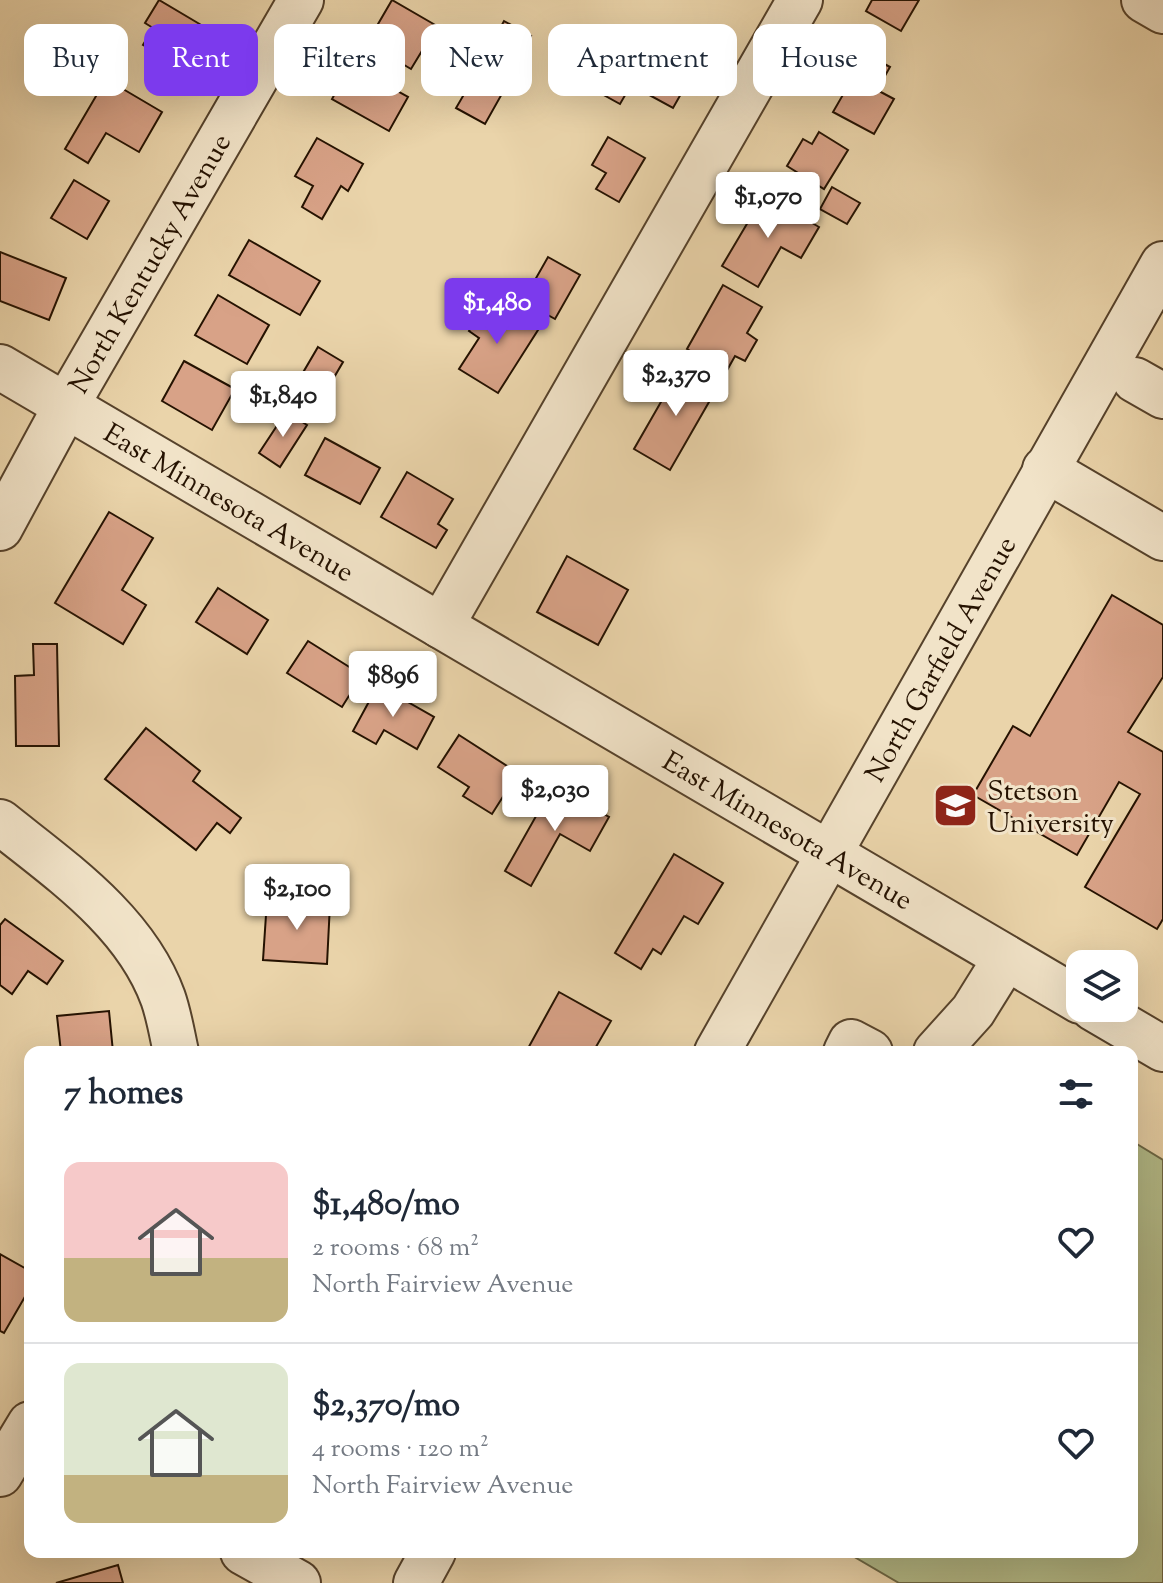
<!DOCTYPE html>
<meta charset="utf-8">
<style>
body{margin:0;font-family:"Sorts Mill Goudy",serif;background:#f6f6f7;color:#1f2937;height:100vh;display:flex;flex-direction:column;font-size:30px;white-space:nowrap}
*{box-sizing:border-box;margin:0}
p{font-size:26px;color:#747a83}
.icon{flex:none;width:44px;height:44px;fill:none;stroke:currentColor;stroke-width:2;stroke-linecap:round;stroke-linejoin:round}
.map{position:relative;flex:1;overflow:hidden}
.details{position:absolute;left:24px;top:1046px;width:1114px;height:512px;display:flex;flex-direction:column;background:#fff;border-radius:16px;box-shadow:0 8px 32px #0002}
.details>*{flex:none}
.guide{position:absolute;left:24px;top:24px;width:1116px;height:72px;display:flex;gap:16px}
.fabs{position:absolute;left:1066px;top:950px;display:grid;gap:16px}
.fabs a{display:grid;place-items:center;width:72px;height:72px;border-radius:16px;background:#fff;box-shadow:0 8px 32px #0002;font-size:40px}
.price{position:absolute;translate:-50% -68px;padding:0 18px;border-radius:8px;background:#fff;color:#222;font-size:26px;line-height:52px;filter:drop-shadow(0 2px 4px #0008)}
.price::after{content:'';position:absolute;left:50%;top:48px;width:24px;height:18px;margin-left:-12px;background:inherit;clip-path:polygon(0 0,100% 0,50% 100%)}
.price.on{background:#7c3aed;color:#fff}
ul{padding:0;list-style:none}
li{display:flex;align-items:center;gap:24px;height:200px;padding:0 40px}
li+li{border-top:2px solid #e0e1e3}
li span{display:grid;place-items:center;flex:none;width:224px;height:160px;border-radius:16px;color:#555}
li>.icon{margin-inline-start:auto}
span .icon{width:96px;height:96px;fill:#fffc;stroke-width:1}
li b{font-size:34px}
h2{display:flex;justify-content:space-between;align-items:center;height:96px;padding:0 40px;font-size:34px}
.tag{padding:0 28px;border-radius:16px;background:#fff;box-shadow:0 8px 32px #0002;font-size:28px;line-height:72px}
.tag.on{background:#7c3aed;color:#fff}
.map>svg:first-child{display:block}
.green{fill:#b4bd8b;stroke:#6c6846;stroke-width:2}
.building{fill:#d8a287;stroke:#251201;stroke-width:2}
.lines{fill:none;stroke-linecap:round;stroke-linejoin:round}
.minor-casing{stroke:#56422b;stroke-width:48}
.minor{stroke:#f1e3c8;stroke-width:44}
.labels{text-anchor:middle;stroke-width:6;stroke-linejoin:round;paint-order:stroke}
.street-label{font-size:28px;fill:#251201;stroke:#f1e3c8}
.poi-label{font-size:28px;fill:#251201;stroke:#f1e3c8;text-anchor:start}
</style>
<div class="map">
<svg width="1163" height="1583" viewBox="0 0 1163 1583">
<rect width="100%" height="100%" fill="#ead4aa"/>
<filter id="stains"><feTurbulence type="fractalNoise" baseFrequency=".0025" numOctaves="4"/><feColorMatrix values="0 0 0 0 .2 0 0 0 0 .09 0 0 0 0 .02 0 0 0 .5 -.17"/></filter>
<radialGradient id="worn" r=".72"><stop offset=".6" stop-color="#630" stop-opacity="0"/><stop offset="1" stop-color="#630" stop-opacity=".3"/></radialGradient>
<!-- green -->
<polygon class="green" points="1132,1141 1163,1160 1163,1583 899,1583 846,1552 1132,1552"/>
<!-- building -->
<g class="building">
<polygon points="159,0 208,29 185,69 143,45 153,28 145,23"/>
<polygon points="392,0 437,26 411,69 367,43"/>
<polygon points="872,0 919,0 901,31 866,11"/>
<polygon points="504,21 531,36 515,67 487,52"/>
<polygon points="653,47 694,71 673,108 631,85"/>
<polygon points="855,48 890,67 877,90 894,99 874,134 833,112 844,93 833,87"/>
<polygon points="356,55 380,67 374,78 408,97 389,131 332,99"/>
<polygon points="484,60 512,76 485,124 456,108"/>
<polygon points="604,70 631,85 620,104 593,89"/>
<polygon points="106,79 162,112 139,152 106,133 88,163 65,149"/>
<polygon points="819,132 848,150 824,189 787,166 803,139 812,144"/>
<polygon points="608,137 645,158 619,202 596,189 606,173 592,165"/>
<polygon points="317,138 363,164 348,191 341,186 322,219 302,207 313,186 295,176"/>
<polygon points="74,180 109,201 87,239 51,218"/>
<polygon points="832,187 860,203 847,224 820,209"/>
<polygon points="764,195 819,227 801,258 781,247 758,287 722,266"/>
<polygon points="249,240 320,281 300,315 229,275"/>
<polygon points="0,252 66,278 49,320 0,301"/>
<polygon points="548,257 580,275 555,319 523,301"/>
<polygon points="723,285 762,307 747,333 757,340 745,361 735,356 726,372 687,349"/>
<polygon points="218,295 269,325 247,364 195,335"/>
<polygon points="489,299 538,330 498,393 459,369 479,338 469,331"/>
<polygon points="318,347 343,362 326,391 301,376"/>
<polygon points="184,361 235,389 212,430 162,401"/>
<polygon points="681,367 717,388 670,470 634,449"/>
<polygon points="286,412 307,425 280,467 259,453"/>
<polygon points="325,438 380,468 360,504 305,475"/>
<polygon points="407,472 453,499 438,524 447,530 436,548 381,517"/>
<polygon points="109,512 153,538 122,590 146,605 123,644 55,603"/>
<polygon points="567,556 628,590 598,645 537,612"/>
<polygon points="218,588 268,620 247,654 196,622"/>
<polygon points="1112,595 1163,625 1163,677 1128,732 1163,752 1163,919 1157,929 1085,887 1140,794 1119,782 1077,855 973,795 1013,726 1030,736"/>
<polygon points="308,641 362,675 342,707 287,673"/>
<polygon points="33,644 57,644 59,746 16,746 15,676 34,675"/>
<polygon points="378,685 434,717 417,749 384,730 376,744 353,731"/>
<polygon points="146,728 200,771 193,781 241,818 230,833 217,823 196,850 105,779"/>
<polygon points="459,735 518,773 492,814 463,796 469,787 438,767"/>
<polygon points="553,786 609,817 590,851 560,834 531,886 505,871"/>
<polygon points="674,854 723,883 698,924 684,916 661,954 653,949 641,969 615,953"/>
<polygon points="267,900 330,904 327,964 263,960"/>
<polygon points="5,919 63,961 47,984 28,971 12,994 0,985 0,925"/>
<polygon points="559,992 611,1021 593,1052 526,1052"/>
<polygon points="109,1011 113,1052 61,1052 57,1016"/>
<polygon points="0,1254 30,1271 30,1288 4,1333 0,1331"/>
<polygon points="118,1565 123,1583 56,1583"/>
</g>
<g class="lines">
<defs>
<g id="minor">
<polyline points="1144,0 1163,11"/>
<path id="s1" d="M0,367L1080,1001"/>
<polyline points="1135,380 1163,396"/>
<polyline points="1045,469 1163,538"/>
<path id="s2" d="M0,528L66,406L301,0"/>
<polyline points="441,626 800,0"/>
<path d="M0,822C61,871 135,921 163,998C169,1015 172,1034 176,1052"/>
<polyline points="1093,1008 1163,1049"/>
<path id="s3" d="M717,1052L1163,264"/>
<polyline points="846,1052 851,1042 870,1052"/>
<polyline points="936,1052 973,1011 1006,958"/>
<polyline points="0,1474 30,1424"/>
<polyline points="243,1552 298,1583"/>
<polyline points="416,1583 433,1552"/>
</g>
</defs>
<!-- minor casing -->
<use href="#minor" class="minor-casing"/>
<!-- minor -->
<use href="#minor" class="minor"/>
</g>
<!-- icons -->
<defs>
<symbol id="university-square" viewBox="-11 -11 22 22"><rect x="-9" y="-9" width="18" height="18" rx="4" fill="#8f2418" stroke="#f1e3c8"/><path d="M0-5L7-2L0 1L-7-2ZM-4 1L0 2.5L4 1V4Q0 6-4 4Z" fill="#fff"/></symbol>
</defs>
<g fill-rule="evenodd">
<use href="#university-square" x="930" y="780" width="51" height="51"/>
</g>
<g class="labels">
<!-- street labels -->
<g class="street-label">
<text dy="10" stroke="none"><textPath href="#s2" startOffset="304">North Kentucky Avenue</textPath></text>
<text dy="10" stroke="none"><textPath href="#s1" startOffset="266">East Minnesota Avenue</textPath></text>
<text dy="10" stroke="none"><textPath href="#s3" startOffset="452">North Garfield Avenue</textPath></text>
<text dy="10" stroke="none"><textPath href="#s1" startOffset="914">East Minnesota Avenue</textPath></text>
</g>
<!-- poi labels -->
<g class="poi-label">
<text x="987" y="800">Stetson<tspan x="987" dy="32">University</tspan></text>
</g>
</g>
<rect width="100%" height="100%" filter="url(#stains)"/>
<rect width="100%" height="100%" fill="url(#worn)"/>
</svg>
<div class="fabs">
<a><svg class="icon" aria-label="layers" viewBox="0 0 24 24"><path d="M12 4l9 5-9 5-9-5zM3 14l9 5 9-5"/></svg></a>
</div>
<b class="price" style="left:768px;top:240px">$1,070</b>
<b class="price on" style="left:497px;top:346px">$1,480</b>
<b class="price" style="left:676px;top:418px">$2,370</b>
<b class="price" style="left:283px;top:439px">$1,840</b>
<b class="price" style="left:393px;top:719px">$896</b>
<b class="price" style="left:555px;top:833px">$2,030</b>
<b class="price" style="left:297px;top:932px">$2,100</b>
<div class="guide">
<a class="tag">Buy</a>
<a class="tag on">Rent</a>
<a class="tag">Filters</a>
<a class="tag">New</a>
<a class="tag">Apartment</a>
<a class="tag">House</a>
</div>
<section class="details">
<h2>7 homes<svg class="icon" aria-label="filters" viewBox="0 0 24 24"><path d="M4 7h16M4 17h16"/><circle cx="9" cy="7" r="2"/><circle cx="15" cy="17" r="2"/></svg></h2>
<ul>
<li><span style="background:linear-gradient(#f6c9c9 60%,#c2b280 0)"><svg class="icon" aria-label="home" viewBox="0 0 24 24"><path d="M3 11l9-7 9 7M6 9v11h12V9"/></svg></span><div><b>$1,480/mo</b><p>2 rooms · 68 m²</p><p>North Fairview Avenue</p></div><svg class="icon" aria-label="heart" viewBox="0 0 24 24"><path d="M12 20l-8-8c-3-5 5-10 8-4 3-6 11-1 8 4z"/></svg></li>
<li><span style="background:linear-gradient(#dfe7d0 70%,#c2b280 0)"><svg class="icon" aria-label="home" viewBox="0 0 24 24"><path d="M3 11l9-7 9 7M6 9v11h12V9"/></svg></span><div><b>$2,370/mo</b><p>4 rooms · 120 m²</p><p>North Fairview Avenue</p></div><svg class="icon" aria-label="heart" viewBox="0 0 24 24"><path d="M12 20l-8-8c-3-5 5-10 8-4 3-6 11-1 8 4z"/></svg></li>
</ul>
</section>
</div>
